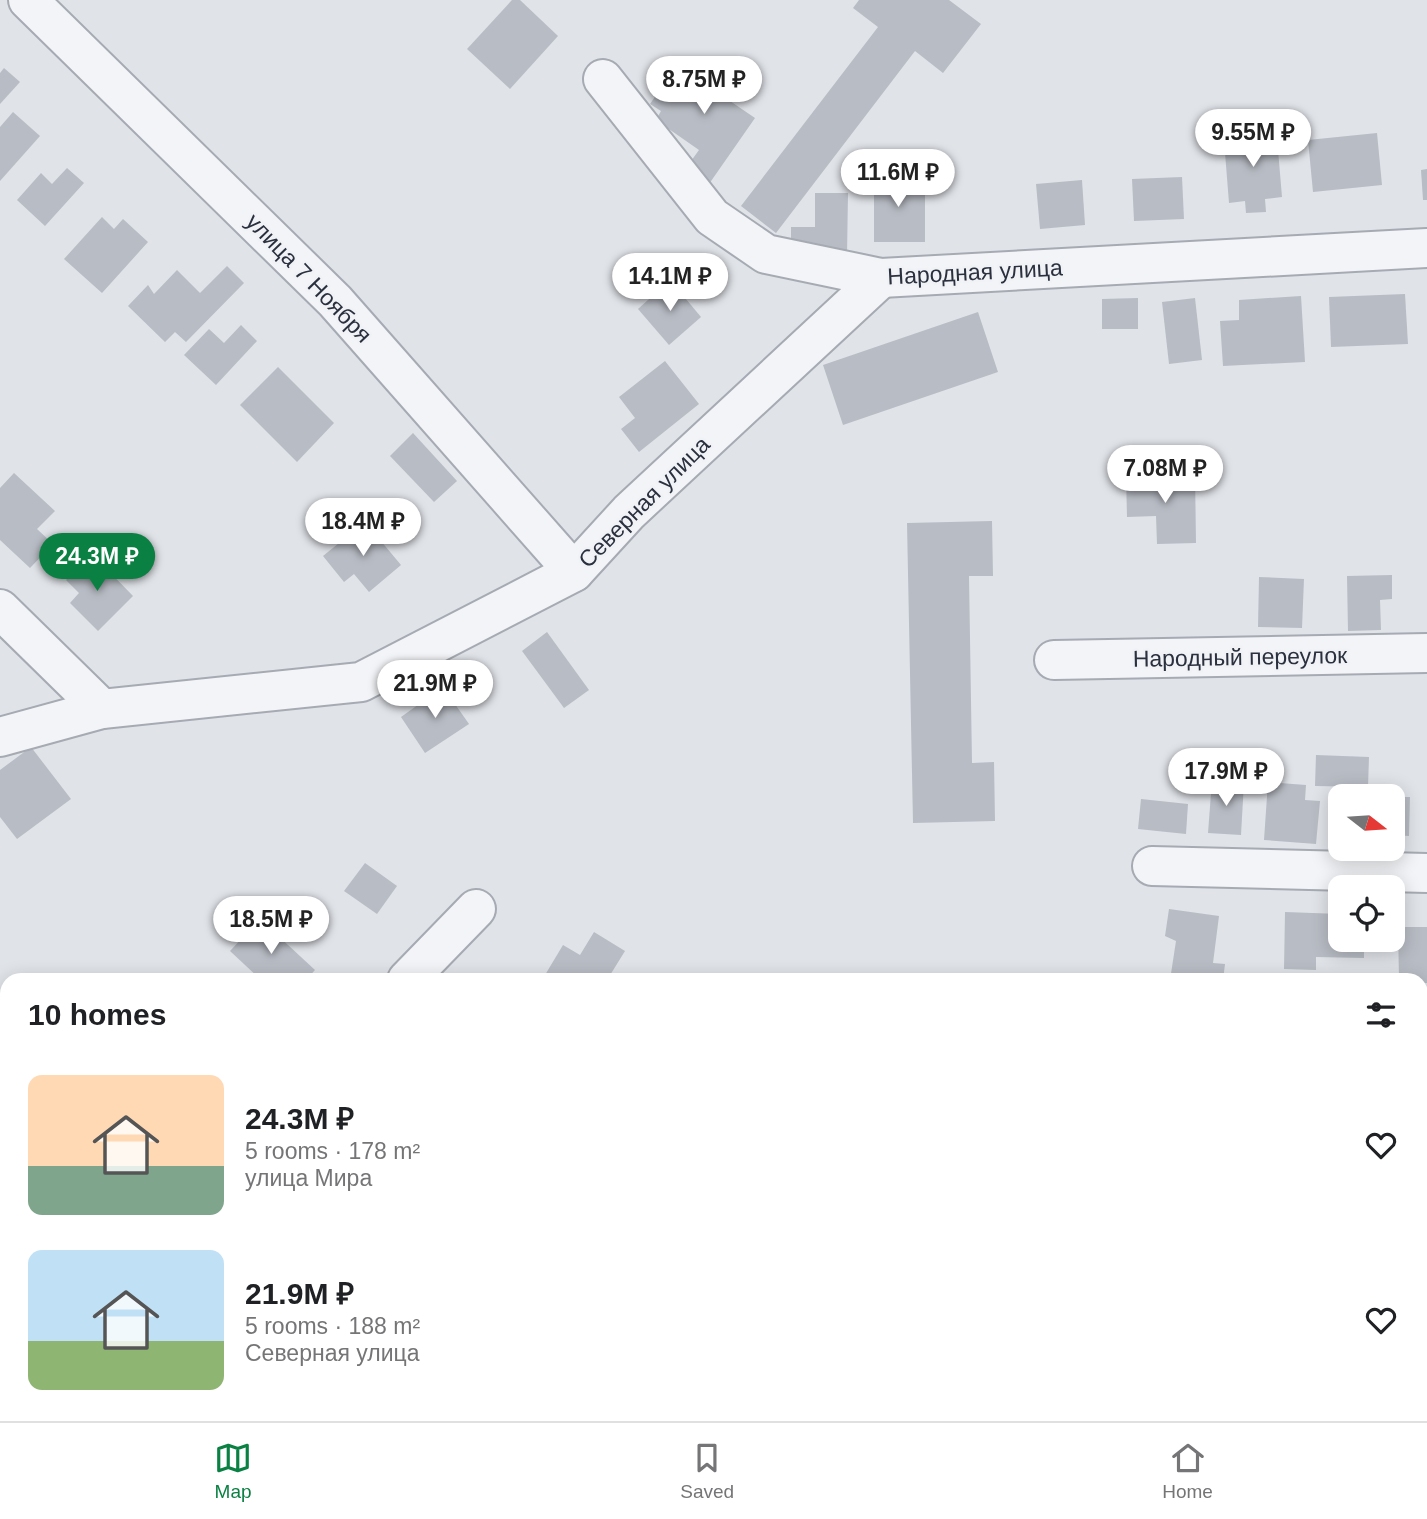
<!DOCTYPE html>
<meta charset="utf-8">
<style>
body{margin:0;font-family:Helvetica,sans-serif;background:#f2f2f2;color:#202124;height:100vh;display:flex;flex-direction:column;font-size:26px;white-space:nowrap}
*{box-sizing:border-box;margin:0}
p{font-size:23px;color:#757577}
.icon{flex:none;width:38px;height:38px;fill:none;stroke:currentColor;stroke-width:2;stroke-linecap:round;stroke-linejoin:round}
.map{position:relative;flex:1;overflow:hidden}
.panel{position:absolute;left:0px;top:973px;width:1428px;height:448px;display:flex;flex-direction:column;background:#fff;border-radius:21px 21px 0 0;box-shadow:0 4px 18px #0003}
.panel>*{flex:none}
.needle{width:46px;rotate:107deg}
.fabs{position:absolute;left:1328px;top:784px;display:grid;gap:14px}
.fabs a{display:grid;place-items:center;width:77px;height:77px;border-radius:14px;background:#fff;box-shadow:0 4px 18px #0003;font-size:35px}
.price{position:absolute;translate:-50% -60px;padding:0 16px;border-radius:24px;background:#fff;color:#222;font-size:23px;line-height:46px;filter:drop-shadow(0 2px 4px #0008)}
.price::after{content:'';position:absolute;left:50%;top:42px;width:21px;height:16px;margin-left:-10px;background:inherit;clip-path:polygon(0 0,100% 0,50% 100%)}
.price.current{background:#0b8043;color:#fff}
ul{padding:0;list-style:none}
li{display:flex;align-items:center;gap:21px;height:175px;padding:0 28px}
li span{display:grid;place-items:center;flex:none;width:196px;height:140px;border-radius:14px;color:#555}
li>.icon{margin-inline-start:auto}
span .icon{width:84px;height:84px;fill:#fffc;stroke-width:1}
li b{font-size:30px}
h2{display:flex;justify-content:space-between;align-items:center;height:84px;padding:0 28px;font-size:30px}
.tab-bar{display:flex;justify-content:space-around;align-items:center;height:98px;border-top:2px solid #e0e0e0;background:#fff;font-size:19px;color:#757577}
.tab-bar a{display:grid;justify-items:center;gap:4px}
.tab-bar .current{color:#0b8043}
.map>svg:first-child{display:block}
.green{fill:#c5d1c2}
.building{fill:#b8bcc4}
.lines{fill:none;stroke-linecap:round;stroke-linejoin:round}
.minor-casing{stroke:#a6aab2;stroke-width:42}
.minor{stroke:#f3f4f7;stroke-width:38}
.labels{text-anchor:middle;stroke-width:5;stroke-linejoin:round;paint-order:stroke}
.street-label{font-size:23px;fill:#2a303e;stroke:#f0f2f6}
</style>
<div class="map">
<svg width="1427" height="1421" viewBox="0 0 1427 1421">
<rect width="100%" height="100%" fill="#e0e3e8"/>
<!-- green -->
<polygon class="green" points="1421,1299 1427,1301 1427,1421 486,1421 494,1414 1421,1414"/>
<!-- building -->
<g class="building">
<polygon points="512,0 520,0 558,36 510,89 467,49"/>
<polygon points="859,0 949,0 981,24 943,73 915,51 776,233 741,206 878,27 853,8"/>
<polygon points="698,61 716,73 720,67 743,83 730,101 755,118 709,184 686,168 699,150 656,120 661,111 650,104 670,75 682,84"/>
<polygon points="4,68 20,82 0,104 0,73"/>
<polygon points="13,112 40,136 0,181 0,127"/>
<polygon points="1259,121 1261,140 1277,138 1282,197 1265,199 1266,212 1246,213 1245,201 1229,203 1224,140 1243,139 1242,122"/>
<polygon points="1377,133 1382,185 1313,192 1308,140"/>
<polygon points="67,168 84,183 45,226 17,200 41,173 52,184"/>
<polygon points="1427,169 1427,200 1423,200 1421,170"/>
<polygon points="874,171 903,171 903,187 925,187 925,242 874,242"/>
<polygon points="1182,177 1184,219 1134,221 1132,179"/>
<polygon points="1082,180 1085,225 1040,229 1036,184"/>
<polygon points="815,193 848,193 847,256 829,256 829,247 791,247 791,227 815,227"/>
<polygon points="102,217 114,229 123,219 148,242 102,293 64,259"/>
<polygon points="227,266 244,283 186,342 175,332 165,342 128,306 148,285 154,294 177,270 200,293"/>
<polygon points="670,280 701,317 669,345 638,309"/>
<polygon points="1405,294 1408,344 1331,347 1329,297"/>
<polygon points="1301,296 1305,362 1223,366 1220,321 1239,320 1239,300"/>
<polygon points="1138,298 1138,329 1102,329 1102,299"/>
<polygon points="1195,298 1202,360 1169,364 1162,302"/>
<polygon points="978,312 998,372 843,425 823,365"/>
<polygon points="241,325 257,341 216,385 184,355 209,329 224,343"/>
<polygon points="665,361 699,404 639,452 621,429 635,418 619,397"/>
<polygon points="278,367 334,423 297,462 240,405"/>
<polygon points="413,433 457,481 434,502 390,456"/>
<polygon points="14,473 55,511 37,529 53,544 30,568 0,540 0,488"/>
<polygon points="1195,474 1196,543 1157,544 1156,516 1127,517 1126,475"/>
<polygon points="992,521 993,576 969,576 972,763 994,762 995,821 913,823 907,523"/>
<polygon points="365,522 401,565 369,592 354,574 344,582 323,556"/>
<polygon points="92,554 133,596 98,631 70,603 79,593 66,580"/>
<polygon points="1392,575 1392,599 1380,600 1381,630 1348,631 1347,576"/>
<polygon points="1259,577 1304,579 1302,628 1258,627"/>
<polygon points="547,632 589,690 564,708 522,651"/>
<polygon points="443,687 469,724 425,753 401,717"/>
<polygon points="31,747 71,799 17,839 0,817 0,770"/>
<polygon points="1316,755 1369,757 1368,787 1315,786"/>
<polygon points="1212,780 1244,782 1241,835 1208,833"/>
<polygon points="1268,782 1306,785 1305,800 1320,801 1316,844 1264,840"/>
<polygon points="1393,797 1410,797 1409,836 1393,835"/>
<polygon points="1141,799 1188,804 1186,834 1138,829"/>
<polygon points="365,863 397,886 377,914 344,891"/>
<polygon points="1169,909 1219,916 1213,963 1225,964 1223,980 1170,980 1176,941 1165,936"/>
<polygon points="1285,912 1340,914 1340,940 1364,940 1364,958 1316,957 1316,970 1284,969"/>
<polygon points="260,919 315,970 306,980 261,980 230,951"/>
<polygon points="1398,927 1427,927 1427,983 1421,983 1421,980 1399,980"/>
<polygon points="594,932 625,951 607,980 542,980 563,945 580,955"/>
<polygon points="7,1024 7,1102 0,1094 0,1030"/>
<polygon points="50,1414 69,1414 60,1421 56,1421"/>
<polygon points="232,1414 270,1414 275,1421 222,1421"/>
</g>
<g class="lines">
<defs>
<g id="minor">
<polyline points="28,0 335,301 574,572"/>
<polyline points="603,79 712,217 766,254 881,278 1427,248"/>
<polyline points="0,609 102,709"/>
<polyline points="1054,660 1427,653"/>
<polyline points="0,737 102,709 361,682 574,572 629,512 881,278"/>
<polyline points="1152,866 1427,873"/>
<polyline points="407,980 476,909"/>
<polyline points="0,1246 7,1254"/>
<polyline points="0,1339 7,1334"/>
<polyline points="140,1414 146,1421"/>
</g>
</defs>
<!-- minor casing -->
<use href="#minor" class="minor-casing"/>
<!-- minor -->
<use href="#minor" class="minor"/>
</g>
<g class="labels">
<!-- street labels -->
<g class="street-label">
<text transform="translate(975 272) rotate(-3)" y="8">Народная улица</text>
<text transform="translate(309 278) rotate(46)" y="8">улица 7 Ноября</text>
<text transform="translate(644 502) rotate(-45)" y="8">Северная улица</text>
<text transform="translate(1240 657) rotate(-1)" y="8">Народный переулок</text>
</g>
</g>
</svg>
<div class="fabs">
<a><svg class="needle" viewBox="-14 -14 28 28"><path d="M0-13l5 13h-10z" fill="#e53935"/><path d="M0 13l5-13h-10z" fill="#757577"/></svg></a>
<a><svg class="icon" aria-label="locate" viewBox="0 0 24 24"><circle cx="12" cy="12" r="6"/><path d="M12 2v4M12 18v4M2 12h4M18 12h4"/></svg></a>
</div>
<b class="price" style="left:704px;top:116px">8.75M ₽</b>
<b class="price" style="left:1253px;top:169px">9.55M ₽</b>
<b class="price" style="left:898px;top:209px">11.6M ₽</b>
<b class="price" style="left:670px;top:313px">14.1M ₽</b>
<b class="price" style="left:1165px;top:505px">7.08M ₽</b>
<b class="price" style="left:363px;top:558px">18.4M ₽</b>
<b class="price current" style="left:97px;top:593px">24.3M ₽</b>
<b class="price" style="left:435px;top:720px">21.9M ₽</b>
<b class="price" style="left:1226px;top:808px">17.9M ₽</b>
<b class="price" style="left:271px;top:956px">18.5M ₽</b>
<section class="panel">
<h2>10 homes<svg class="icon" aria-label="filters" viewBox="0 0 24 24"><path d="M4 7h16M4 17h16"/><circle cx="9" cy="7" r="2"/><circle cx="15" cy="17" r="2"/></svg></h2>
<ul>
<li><span style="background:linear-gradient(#ffd9b3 65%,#7fa58c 0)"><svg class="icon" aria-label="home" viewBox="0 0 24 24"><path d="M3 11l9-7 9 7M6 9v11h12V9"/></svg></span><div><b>24.3M ₽</b><p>5 rooms · 178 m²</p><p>улица Мира</p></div><svg class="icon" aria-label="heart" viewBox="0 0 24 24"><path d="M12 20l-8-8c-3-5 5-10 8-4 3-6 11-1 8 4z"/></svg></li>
<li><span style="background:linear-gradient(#bfe0f5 65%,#8fb573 0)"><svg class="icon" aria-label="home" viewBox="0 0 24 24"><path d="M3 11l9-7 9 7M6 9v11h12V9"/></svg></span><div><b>21.9M ₽</b><p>5 rooms · 188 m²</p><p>Северная улица</p></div><svg class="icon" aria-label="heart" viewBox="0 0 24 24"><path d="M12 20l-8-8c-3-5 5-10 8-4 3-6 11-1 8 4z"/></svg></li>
</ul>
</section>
</div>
<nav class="tab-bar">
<a class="current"><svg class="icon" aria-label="map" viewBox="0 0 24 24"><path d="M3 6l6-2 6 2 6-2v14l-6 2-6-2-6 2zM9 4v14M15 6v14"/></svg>Map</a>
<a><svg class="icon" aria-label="saved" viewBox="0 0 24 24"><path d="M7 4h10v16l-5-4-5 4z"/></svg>Saved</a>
<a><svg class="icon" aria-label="home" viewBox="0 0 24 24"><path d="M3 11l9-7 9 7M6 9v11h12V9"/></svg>Home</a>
</nav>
